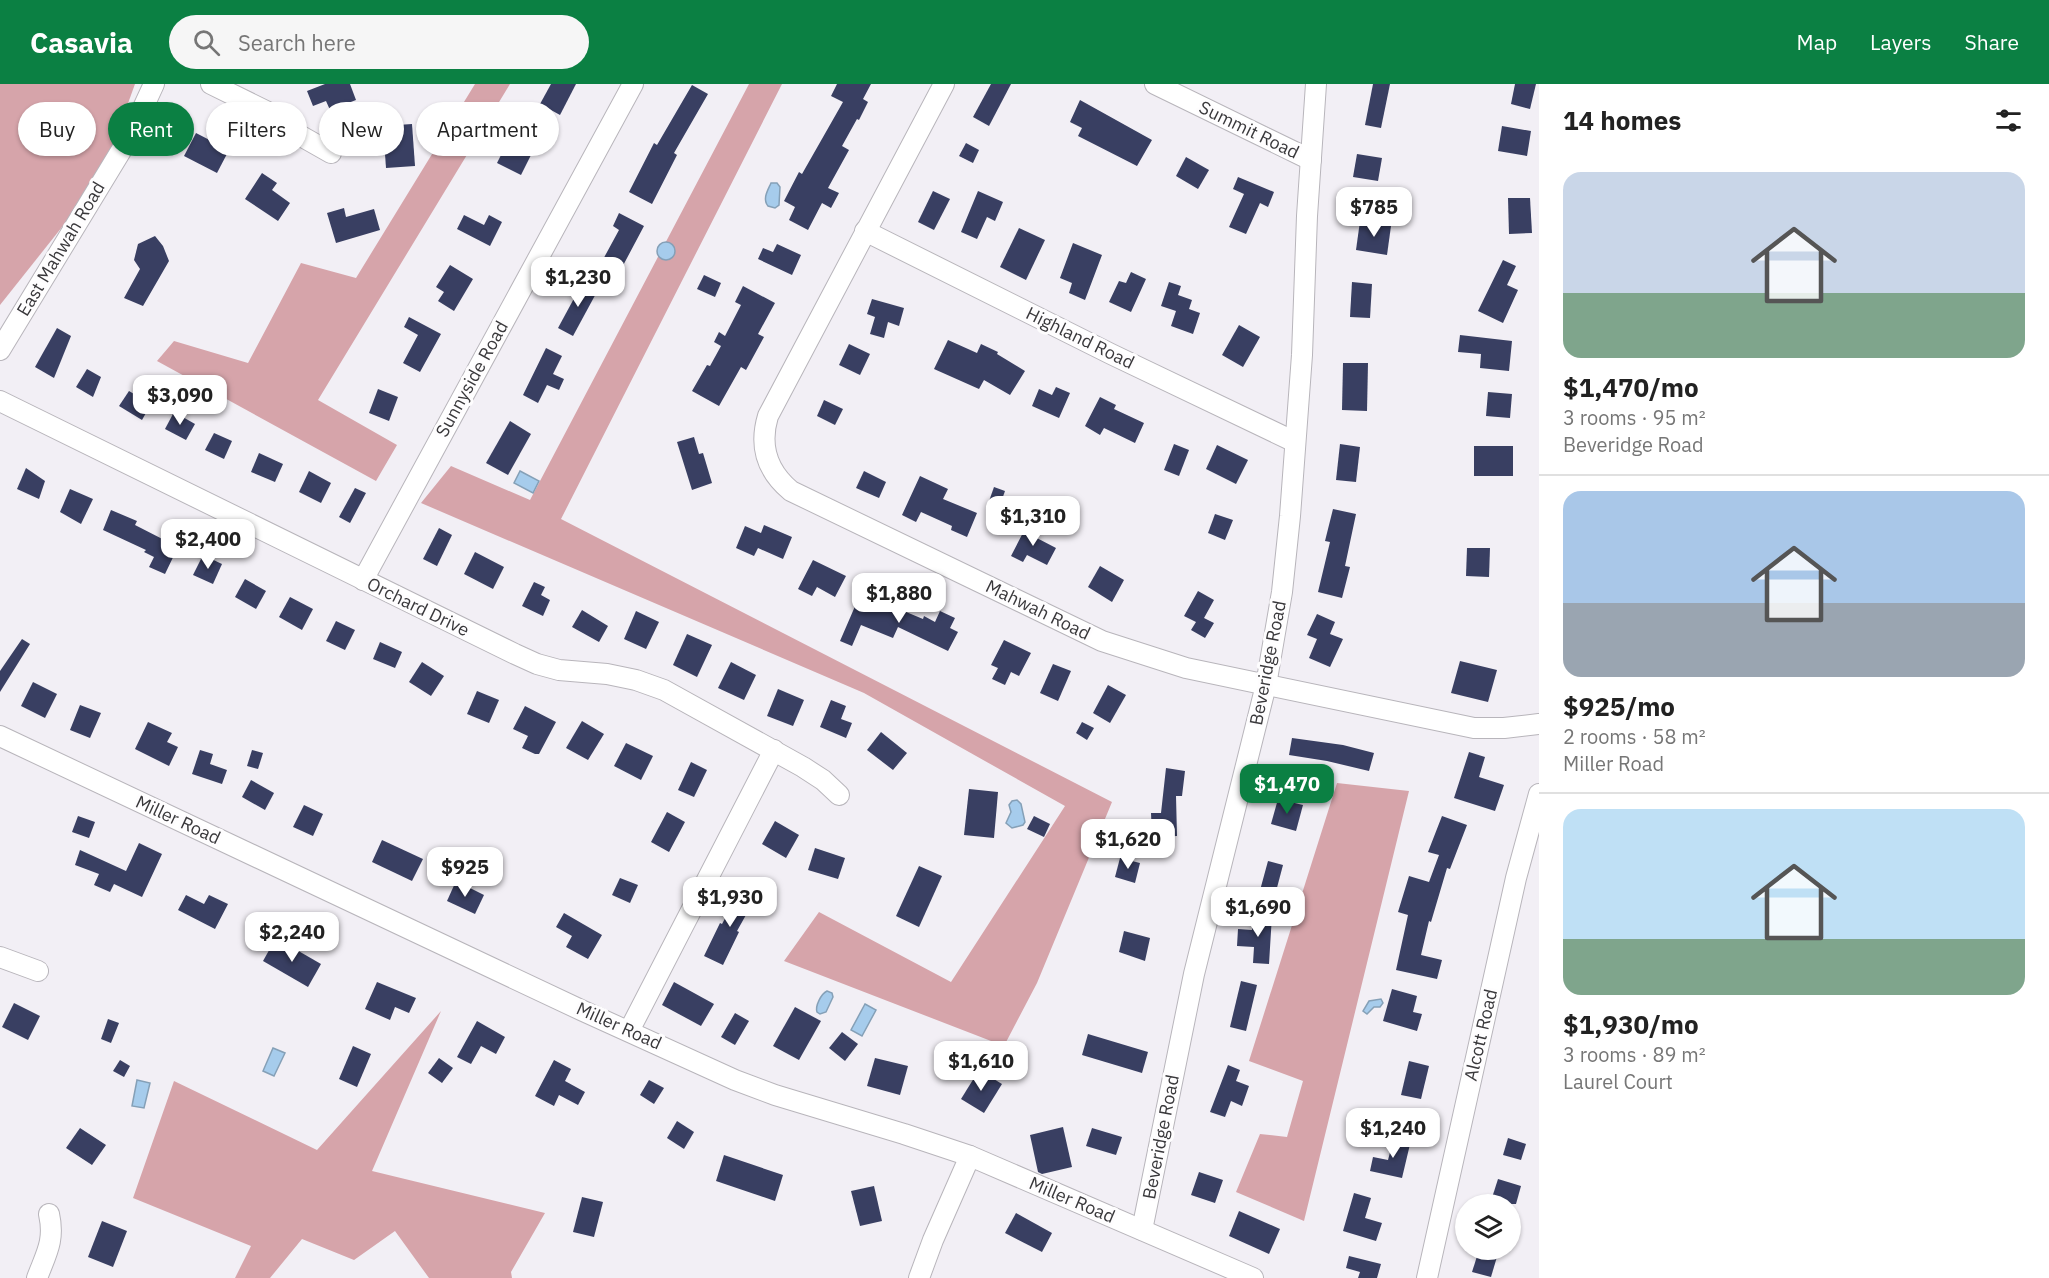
<!DOCTYPE html>
<meta charset="utf-8">
<style>
body{margin:0;font-family:"IBM Plex Sans",sans-serif;background:#f6f6f6;color:#222;height:100vh;display:flex;flex-direction:column;font-size:22px;white-space:nowrap}
*{box-sizing:border-box;margin:0}
p{font-size:20px;color:#767676}
.icon{flex:none;width:33px;height:33px;fill:none;stroke:currentColor;stroke-width:2;stroke-linecap:round;stroke-linejoin:round}
.map{position:relative;flex:1;overflow:hidden}
.details{display:flex;flex-direction:column;background:#fff;width:510px}
.details>*{flex:none}
.banner{position:absolute;left:18px;top:18px;width:570px;height:54px;display:flex;gap:12px}
.tools{position:absolute;left:1455px;top:1110px;display:grid;gap:12px}
.tools a{display:grid;place-items:center;width:66px;height:66px;border-radius:50%;background:#fff;box-shadow:0 2px 4px #0004;font-size:30px}
.price{position:absolute;translate:-50% -51px;padding:0 14px;border-radius:12px;background:#fff;color:#222;font-size:20px;line-height:39px;filter:drop-shadow(0 2px 3px #0008)}
.price::after{content:'';position:absolute;left:50%;top:36px;width:18px;height:14px;margin-left:-9px;background:inherit;clip-path:polygon(0 0,100% 0,50% 100%)}
.price.on{background:#0b8043;color:#fff}
ul{padding:0;list-style:none}
li{display:grid;align-content:center;gap:12px;height:318px;padding:0 24px}
li+li{border-top:2px solid #e0e0e0}
li span{display:grid;place-items:center;height:186px;border-radius:18px;color:#555}
li>.icon{margin-inline-start:auto}
span .icon{width:108px;height:108px;fill:#fffc;stroke-width:1}
li b{font-size:26px}
h2{display:flex;justify-content:space-between;align-items:center;height:72px;padding:0 24px;font-size:26px}
.pill{padding:0 21px;border-radius:27px;background:#fff;box-shadow:0 2px 4px #0004;font-size:21px;line-height:54px}
.pill.on{background:#0b8043;color:#fff}
header{display:flex;align-items:center;gap:36px;box-sizing:border-box;height:84px;padding:0 30px;background:#0b8043;color:#fff}
header strong{font-size:28px}
nav{display:flex;gap:33px;margin-inline-start:auto;font-size:21px}
.search{width:420px;height:54px;background:#f6f6f6;display:flex;align-items:center;gap:15px;box-sizing:border-box;padding:0 21px;border-radius:33px;color:#767676;font-size:22px}
main{display:flex;flex:1;min-height:0}
.map>svg:first-child{display:block}
.forest{fill:#d6a4aa}
.water{fill:#a6ccec;stroke:#85a0b7;stroke-width:1.5}
.building{fill:#393f62}
.lines{fill:none;stroke-linecap:round;stroke-linejoin:round}
.minor-casing{stroke:#b8b5bb;stroke-width:22}
.minor{stroke:#fff;stroke-width:20}
.labels{text-anchor:middle;stroke-width:6;stroke-linejoin:round;paint-order:stroke}
.street-label{font-size:18px;fill:#39383b;stroke:#fefdfe}
</style>
<header>
<strong>Casavia</strong>
<div class="search"><svg class="icon" aria-label="search" viewBox="0 0 24 24"><circle cx="10" cy="10" r="6"/><path d="M15 15l6 6"/></svg>Search here</div>
<nav><a>Map</a><a>Layers</a><a>Share</a></nav>
</header>
<main>
<div class="map">
<svg width="1539" height="1194" viewBox="0 0 1539 1194">
<rect width="100%" height="100%" fill="#f2eff5"/>
<!-- forest -->
<g class="forest">
<polygon points="0,0 135,0 101,94 0,221"/>
<polygon points="475,0 510,0 318,316 397,361 376,397 157,277 174,257 248,279 301,179 356,194"/>
<polygon points="749,0 782,0 561,435 1112,718 1037,899 1004,962 784,877 819,828 951,898 1065,722 864,609 421,419 451,382 530,416"/>
<polygon points="1337,699 1409,707 1304,1137 1236,1108 1260,1050 1287,1053 1303,997 1249,977"/>
<polygon points="441,927 372,1087 545,1129 511,1188 512,1194 429,1194 395,1147 354,1176 302,1155 270,1194 235,1194 251,1162 133,1114 174,997 317,1066"/>
</g>
<!-- water -->
<g class="water">
<path d="M771,99H777L780,103L779,121L775,124L768,122C762,115 768,106 771,99Z"/>
<circle cx="666" cy="167" r="9"/>
<polygon points="520,387 539,397 533,409 514,399"/>
<polygon points="1017,716 1021,720 1025,738 1023,741 1012,744 1006,739 1011,728 1009,721 1012,717"/>
<path d="M827,907L832,909L833,913L826,928L820,930L817,928C815,922 821,910 827,907Z"/>
<polygon points="1381,915 1383,919 1380,923 1374,923 1367,930 1363,927 1369,917"/>
<polygon points="865,920 876,926 862,952 851,946"/>
<polygon points="273,964 285,969 274,992 263,987"/>
<polygon points="137,996 150,999 144,1024 132,1022"/>
</g>
<!-- building -->
<g class="building">
<polygon points="325,0 350,0 356,16 330,26 326,17 313,22 307,7"/>
<polygon points="551,0 576,0 560,31 540,20"/>
<polygon points="837,0 871,0 863,15 868,18 859,36 857,35 842,62 849,66 828,104 839,109 831,124 822,119 808,146 789,136 795,123 784,117 799,88 802,90 843,18 831,12"/>
<polygon points="991,0 1011,0 989,42 973,33"/>
<polygon points="1373,0 1390,0 1381,44 1365,41"/>
<polygon points="1515,0 1536,0 1530,25 1511,20"/>
<polygon points="692,1 708,10 674,69 677,71 652,120 629,108 654,59 657,61"/>
<polygon points="1080,16 1152,56 1137,82 1078,52 1082,44 1070,38"/>
<polygon points="412,40 415,82 386,84 383,42"/>
<polygon points="1502,42 1531,47 1527,72 1498,67"/>
<polygon points="526,43 541,51 521,91 497,79 505,63 514,68"/>
<polygon points="196,49 229,66 217,89 184,72"/>
<polygon points="966,59 979,66 973,79 959,72"/>
<polygon points="1357,70 1382,74 1378,97 1353,93"/>
<polygon points="1186,73 1209,86 1198,105 1176,92"/>
<polygon points="262,89 277,99 272,106 290,119 278,137 245,115"/>
<polygon points="1238,93 1274,108 1268,123 1260,119 1246,150 1229,143 1244,110 1233,105"/>
<polygon points="933,107 950,115 934,146 918,138"/>
<polygon points="978,107 1003,118 995,137 987,133 977,155 961,148"/>
<polygon points="1508,114 1530,114 1532,149 1509,150"/>
<polygon points="344,124 346,133 374,125 380,146 336,159 327,129"/>
<polygon points="619,129 644,142 618,191 600,181 619,146 613,142"/>
<polygon points="464,131 484,141 489,131 502,138 490,162 457,145"/>
<polygon points="1360,137 1391,142 1387,171 1356,166"/>
<polygon points="1019,144 1045,156 1026,196 1000,183"/>
<polygon points="155,152 163,162 169,177 143,222 124,214 140,185 134,176 138,160"/>
<polygon points="1073,159 1102,171 1085,216 1069,209 1072,199 1060,194"/>
<polygon points="777,160 801,171 792,191 758,175 763,164 773,168"/>
<polygon points="1503,176 1516,182 1507,201 1518,206 1503,239 1478,227"/>
<polygon points="450,181 473,195 454,227 438,217 444,208 436,203"/>
<polygon points="1131,188 1146,195 1131,228 1109,218 1119,197 1126,199"/>
<polygon points="704,191 721,199 715,213 697,205"/>
<polygon points="584,196 599,204 573,252 558,244"/>
<polygon points="1169,198 1181,202 1178,211 1192,216 1189,225 1200,229 1193,250 1171,242 1176,227 1161,222"/>
<polygon points="1352,198 1372,200 1370,234 1350,233"/>
<polygon points="743,202 775,219 758,250 764,253 746,286 741,283 719,322 692,307 707,281 710,282 721,262 714,258 719,248 725,252 741,221 735,218"/>
<polygon points="872,215 904,224 899,242 888,238 884,254 870,250 875,233 867,230"/>
<polygon points="409,233 441,250 420,288 403,279 418,251 404,243"/>
<polygon points="1239,241 1260,253 1243,283 1222,271"/>
<polygon points="57,244 71,252 54,294 35,283"/>
<polygon points="1460,251 1512,257 1509,287 1480,284 1481,270 1458,268"/>
<polygon points="948,256 977,269 981,260 998,268 997,270 1025,287 1010,311 984,296 979,305 934,285"/>
<polygon points="849,260 870,270 860,291 839,281"/>
<polygon points="546,264 562,272 553,290 564,295 559,306 547,301 538,319 523,311"/>
<polygon points="1343,279 1368,279 1367,327 1342,326"/>
<polygon points="87,285 101,293 93,313 76,303"/>
<polygon points="1056,303 1070,309 1059,334 1032,322 1039,305 1052,311"/>
<polygon points="378,305 398,313 389,337 369,329"/>
<polygon points="129,307 151,320 142,336 119,322"/>
<polygon points="1488,308 1512,310 1510,334 1486,332"/>
<polygon points="1100,313 1116,321 1114,325 1144,339 1135,359 1104,344 1100,351 1085,342"/>
<polygon points="824,316 843,325 835,341 817,332"/>
<polygon points="174,328 195,340 186,356 165,345"/>
<polygon points="510,337 531,350 508,391 486,379"/>
<polygon points="214,349 232,357 224,375 205,366"/>
<polygon points="694,353 699,370 703,369 712,399 692,406 677,358"/>
<polygon points="1174,360 1189,366 1179,392 1164,386"/>
<polygon points="1340,360 1360,363 1356,398 1336,396"/>
<polygon points="1217,361 1248,376 1236,400 1206,385"/>
<rect x="1474" y="362" width="39" height="30"/>
<polygon points="259,369 283,380 275,398 251,388"/>
<polygon points="26,384 45,397 39,415 17,405"/>
<polygon points="309,387 331,399 321,419 299,408"/>
<polygon points="864,387 886,398 879,414 856,404"/>
<polygon points="920,392 948,405 943,415 977,429 967,453 951,446 952,442 921,428 916,438 902,431"/>
<polygon points="994,403 1005,407 999,424 988,420"/>
<polygon points="355,404 366,409 350,439 339,433"/>
<polygon points="70,405 93,415 81,440 60,428"/>
<polygon points="1333,425 1356,430 1345,482 1350,483 1342,514 1318,508 1330,458 1325,457"/>
<polygon points="111,426 137,437 135,441 178,463 165,490 149,483 154,473 144,468 146,466 103,446"/>
<polygon points="1215,430 1233,436 1225,456 1208,449"/>
<polygon points="1028,439 1037,444 1033,452 1056,464 1047,481 1027,471 1023,478 1011,472"/>
<polygon points="764,441 792,453 783,475 758,464 754,472 736,464 745,442 761,449"/>
<polygon points="439,444 452,451 437,482 423,475"/>
<polygon points="1467,464 1490,464 1489,493 1466,492"/>
<polygon points="475,468 504,483 493,505 464,490"/>
<polygon points="203,471 222,480 213,500 193,491"/>
<polygon points="813,476 846,492 835,513 817,503 812,512 798,505"/>
<polygon points="1100,482 1124,496 1112,518 1088,503"/>
<polygon points="245,495 266,507 256,525 235,513"/>
<polygon points="534,498 545,503 541,511 550,516 543,532 522,522"/>
<polygon points="1198,507 1214,516 1204,534 1214,539 1205,554 1191,546 1196,538 1184,532"/>
<polygon points="290,513 313,525 302,546 279,533"/>
<polygon points="870,513 923,535 924,532 935,538 940,527 955,534 950,544 958,548 948,567 898,543 893,554 861,541 852,562 840,557 856,520 866,524"/>
<polygon points="582,526 608,542 599,558 572,543"/>
<polygon points="636,527 659,538 646,565 624,555"/>
<polygon points="1317,530 1335,538 1330,550 1343,555 1330,583 1309,574 1317,555 1307,551"/>
<polygon points="336,537 355,546 345,566 326,557"/>
<polygon points="687,550 712,561 697,593 673,581"/>
<polygon points="22,555 30,560 0,608 0,587"/>
<polygon points="1004,556 1031,569 1019,592 1011,588 1005,601 992,595 998,584 991,581"/>
<polygon points="380,558 402,568 395,584 373,575"/>
<polygon points="1460,577 1497,586 1488,618 1451,609"/>
<polygon points="422,578 444,592 431,612 409,598"/>
<polygon points="731,578 756,591 744,616 718,604"/>
<polygon points="1053,580 1071,587 1058,617 1040,609"/>
<polygon points="33,598 57,610 45,634 21,622"/>
<polygon points="1108,601 1126,611 1110,639 1093,629"/>
<polygon points="778,605 804,616 793,642 767,632"/>
<polygon points="477,607 499,616 489,639 467,630"/>
<polygon points="831,616 846,622 841,635 852,639 846,654 820,643"/>
<polygon points="80,621 101,629 90,654 70,646"/>
<polygon points="525,622 556,638 539,670 535,670 522,664 528,652 513,645"/>
<polygon points="582,637 604,650 588,676 566,664"/>
<polygon points="148,638 172,649 167,658 178,663 169,682 135,665"/>
<polygon points="1082,638 1094,644 1087,656 1076,649"/>
<polygon points="881,648 907,669 893,686 867,666"/>
<polygon points="1292,654 1343,661 1374,669 1369,687 1327,677 1289,671"/>
<polygon points="626,659 653,672 641,696 614,682"/>
<polygon points="200,666 213,670 210,680 227,686 222,700 192,690"/>
<polygon points="252,666 263,669 258,685 247,682"/>
<polygon points="1469,668 1485,673 1479,693 1504,701 1495,727 1454,714"/>
<polygon points="691,678 707,686 694,713 678,706"/>
<polygon points="1166,684 1185,687 1182,712 1176,712 1177,752 1152,753 1151,729 1161,729"/>
<polygon points="251,696 274,709 265,726 242,713"/>
<polygon points="969,705 998,708 994,754 964,751"/>
<polygon points="1278,715 1303,721 1296,747 1271,740"/>
<polygon points="304,721 323,730 313,752 293,743"/>
<polygon points="667,728 685,738 669,768 651,758"/>
<polygon points="78,732 95,738 89,754 72,748"/>
<polygon points="1034,732 1050,740 1044,753 1027,745"/>
<polygon points="1442,732 1467,741 1450,785 1447,784 1431,838 1429,837 1421,871 1442,876 1437,895 1396,886 1408,831 1398,828 1409,792 1429,798 1439,771 1428,768"/>
<polygon points="775,737 799,751 786,774 762,760"/>
<polygon points="382,756 423,775 412,797 372,778"/>
<polygon points="139,759 162,770 142,813 114,800 110,808 94,801 99,790 75,781 80,766 126,787"/>
<polygon points="815,764 845,774 838,795 808,786"/>
<polygon points="1120,774 1140,779 1135,799 1115,793"/>
<polygon points="1268,777 1283,781 1274,815 1259,810"/>
<polygon points="919,782 942,792 919,843 896,832"/>
<polygon points="620,794 638,801 630,819 612,811"/>
<polygon points="456,797 484,811 475,830 447,817"/>
<polygon points="741,805 756,813 737,847 739,848 723,881 704,872 720,839 722,840"/>
<polygon points="186,811 204,820 209,811 228,820 215,845 178,826"/>
<polygon points="564,829 602,851 588,875 566,863 572,852 556,843"/>
<polygon points="1253,830 1272,831 1269,880 1253,879 1254,863 1237,862 1238,845 1252,846"/>
<polygon points="1124,847 1150,854 1145,877 1119,868"/>
<polygon points="276,854 321,880 308,903 263,877"/>
<polygon points="1241,897 1257,901 1246,947 1230,943"/>
<polygon points="377,898 416,914 409,929 395,923 390,936 365,925"/>
<polygon points="674,898 714,920 701,942 662,921"/>
<polygon points="1392,905 1417,912 1413,928 1422,930 1417,947 1383,937"/>
<polygon points="14,919 40,932 28,956 2,943"/>
<polygon points="795,923 821,937 799,976 773,962"/>
<polygon points="735,929 749,937 735,961 721,953"/>
<polygon points="108,935 119,939 111,959 101,955"/>
<polygon points="477,937 505,953 496,970 481,962 471,980 457,973"/>
<polygon points="842,948 858,960 845,977 829,964"/>
<polygon points="1088,950 1148,968 1142,989 1082,971"/>
<polygon points="353,962 371,970 357,1003 339,995"/>
<polygon points="439,974 453,984 442,999 428,989"/>
<polygon points="875,974 908,982 900,1011 867,1002"/>
<polygon points="120,976 130,982 124,993 113,987"/>
<polygon points="554,976 571,985 565,997 585,1008 578,1021 559,1011 554,1022 535,1012"/>
<polygon points="1409,977 1429,982 1421,1015 1401,1011"/>
<polygon points="1228,981 1240,986 1236,997 1249,1002 1242,1022 1231,1017 1225,1033 1210,1028"/>
<polygon points="979,986 1002,1000 984,1029 961,1015"/>
<polygon points="649,996 664,1004 654,1020 640,1011"/>
<polygon points="677,1037 694,1048 684,1065 667,1054"/>
<polygon points="1063,1043 1072,1083 1042,1090 1038,1088 1030,1051"/>
<polygon points="80,1044 106,1061 92,1081 66,1064"/>
<polygon points="1092,1044 1122,1053 1116,1071 1086,1062"/>
<polygon points="1394,1053 1411,1056 1402,1094 1370,1087 1373,1073 1388,1076"/>
<polygon points="1508,1054 1526,1060 1521,1076 1503,1071"/>
<polygon points="724,1071 783,1091 775,1117 716,1097"/>
<polygon points="1199,1088 1223,1096 1215,1119 1191,1111"/>
<polygon points="1498,1095 1521,1102 1516,1120 1490,1120"/>
<polygon points="874,1102 882,1137 860,1142 851,1107"/>
<polygon points="1354,1109 1371,1114 1365,1134 1382,1139 1376,1157 1343,1147"/>
<polygon points="582,1113 603,1118 594,1153 573,1148"/>
<polygon points="1239,1127 1280,1145 1269,1170 1229,1152"/>
<polygon points="1016,1129 1052,1149 1042,1168 1005,1149"/>
<polygon points="102,1137 127,1147 113,1183 88,1173"/>
<polygon points="1479,1166 1499,1166 1491,1193 1472,1188"/>
<polygon points="1349,1172 1381,1180 1377,1194 1358,1194 1360,1188 1346,1184"/>
</g>
<g class="lines">
<defs>
<g id="minor">
<polyline points="211,0 270,29 301,52 331,69"/>
<path d="M944,0L768,332C759,362 767,387 791,407L1102,557L1186,584L1474,644H1504L1539,640"/>
<polyline points="1155,0 1311,76"/>
<polyline points="865,147 1111,270 1295,358"/>
<polyline points="0,266 130,52 154,0"/>
<polyline points="0,317 515,570 537,580 559,586 607,590 636,596 664,606 803,683 823,696 839,711"/>
<polyline points="363,496 633,0"/>
<polyline points="0,652 581,926 735,996 775,1011 904,1050 970,1072 1253,1194"/>
<polyline points="0,873 38,887"/>
<polyline points="629,947 774,666"/>
<polyline points="1142,1146 1194,890 1266,601 1282,508 1290,432 1302,271 1307,132 1316,0"/>
<path d="M37,1194C46,1170 55,1157 49,1130"/>
<polyline points="919,1194 933,1156 970,1072"/>
<polyline points="1427,1194 1516,794 1539,710"/>
</g>
</defs>
<!-- minor casing -->
<use href="#minor" class="minor-casing"/>
<!-- minor -->
<use href="#minor" class="minor"/>
</g>
<g class="labels">
<!-- street labels -->
<g class="street-label">
<text transform="translate(1249 46) rotate(26)" y="6">Summit Road</text>
<text transform="translate(61 165) rotate(-59)" y="6">East Mahwah Road</text>
<text transform="translate(1080 254) rotate(26)" y="6">Highland Road</text>
<text transform="translate(472 295) rotate(-61)" y="6">Sunnyside Road</text>
<text transform="translate(418 523) rotate(26)" y="6">Orchard Drive</text>
<text transform="translate(1038 526) rotate(26)" y="6">Mahwah Road</text>
<text transform="translate(1268 579) rotate(-79)" y="6">Beveridge Road</text>
<text transform="translate(178 736) rotate(25)" y="6">Miller Road</text>
<text transform="translate(619 942) rotate(24)" y="6">Miller Road</text>
<text transform="translate(1481 951) rotate(-77)" y="6">Alcott Road</text>
<text transform="translate(1161 1053) rotate(-79)" y="6">Beveridge Road</text>
<text transform="translate(1072 1116) rotate(23)" y="6">Miller Road</text>
</g>
</g>
</svg>
<div class="tools">
<a><svg class="icon" aria-label="layers" viewBox="0 0 24 24"><path d="M12 4l9 5-9 5-9-5zM3 14l9 5 9-5"/></svg></a>
</div>
<b class="price" style="left:1374px;top:154px">$785</b>
<b class="price" style="left:578px;top:224px">$1,230</b>
<b class="price" style="left:180px;top:342px">$3,090</b>
<b class="price" style="left:1033px;top:463px">$1,310</b>
<b class="price" style="left:208px;top:486px">$2,400</b>
<b class="price" style="left:899px;top:540px">$1,880</b>
<b class="price on" style="left:1287px;top:731px">$1,470</b>
<b class="price" style="left:1128px;top:786px">$1,620</b>
<b class="price" style="left:465px;top:814px">$925</b>
<b class="price" style="left:730px;top:844px">$1,930</b>
<b class="price" style="left:1258px;top:854px">$1,690</b>
<b class="price" style="left:292px;top:879px">$2,240</b>
<b class="price" style="left:981px;top:1008px">$1,610</b>
<b class="price" style="left:1393px;top:1075px">$1,240</b>
<div class="banner">
<a class="pill">Buy</a>
<a class="pill on">Rent</a>
<a class="pill">Filters</a>
<a class="pill">New</a>
<a class="pill">Apartment</a>
</div>
</div>
<section class="details">
<h2>14 homes<svg class="icon" aria-label="filters" viewBox="0 0 24 24"><path d="M4 7h16M4 17h16"/><circle cx="9" cy="7" r="2"/><circle cx="15" cy="17" r="2"/></svg></h2>
<ul>
<li><span style="background:linear-gradient(#c9d6e8 65%,#7fa58c 0)"><svg class="icon" aria-label="home" viewBox="0 0 24 24"><path d="M3 11l9-7 9 7M6 9v11h12V9"/></svg></span><div><b>$1,470/mo</b><p>3 rooms · 95 m²</p><p>Beveridge Road</p></div></li>
<li><span style="background:linear-gradient(#a9c7e8 60%,#9aa5b1 0)"><svg class="icon" aria-label="home" viewBox="0 0 24 24"><path d="M3 11l9-7 9 7M6 9v11h12V9"/></svg></span><div><b>$925/mo</b><p>2 rooms · 58 m²</p><p>Miller Road</p></div></li>
<li><span style="background:linear-gradient(#bfe0f5 70%,#7fa58c 0)"><svg class="icon" aria-label="home" viewBox="0 0 24 24"><path d="M3 11l9-7 9 7M6 9v11h12V9"/></svg></span><div><b>$1,930/mo</b><p>3 rooms · 89 m²</p><p>Laurel Court</p></div></li>
</ul>
</section>
</main>
